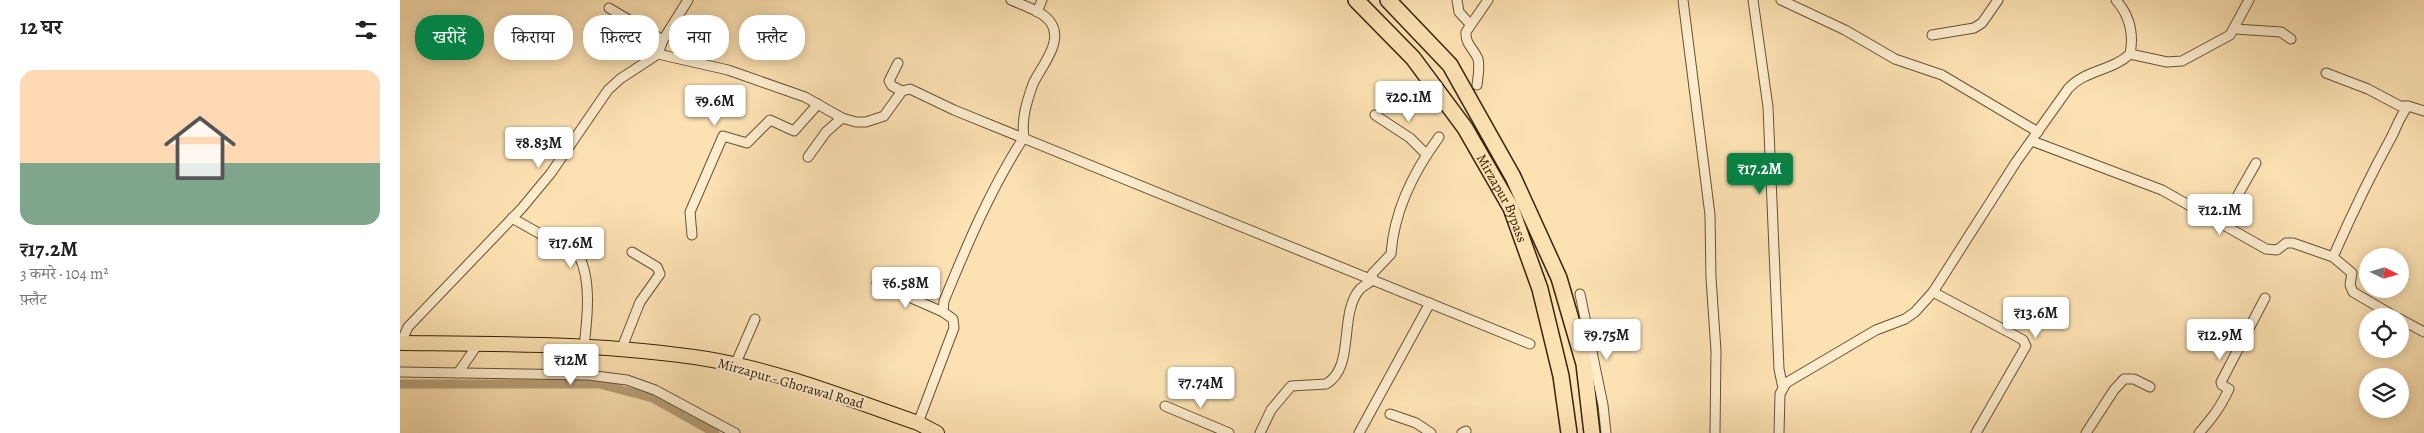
<!DOCTYPE html>
<html lang="hi">
<meta charset="utf-8">
<style>
body{margin:0;font-family:Alegreya,"Noto Serif Devanagari",serif;background:#f6f6f6;color:#222;height:100vh;display:flex;flex-direction:column;font-size:19px;white-space:nowrap}
*{box-sizing:border-box;margin:0}
p{font-size:16px;color:#767676}
.icon{flex:none;width:28px;height:28px;fill:none;stroke:currentColor;stroke-width:2;stroke-linecap:round;stroke-linejoin:round}
.map{position:relative;flex:1;overflow:hidden}
.sheet{display:flex;flex-direction:column;background:#fff;width:400px}
.sheet>*{flex:none}
.top-card{position:absolute;left:15px;top:15px;width:475px;height:45px;display:flex;gap:10px}
.needle{width:32px;rotate:95deg}
.fabs{position:absolute;left:1959px;top:248px;display:grid;gap:10px}
.fabs a{display:grid;place-items:center;width:50px;height:50px;border-radius:50%;background:#fff;box-shadow:0 2px 12px #0003;font-size:25px}
.price{position:absolute;translate:-50% -42px;padding:0 11px;border-radius:5px;background:#fff;color:#222;font-size:16px;line-height:32px;filter:drop-shadow(0 1px 2px #0008)}
.price::after{content:'';position:absolute;left:50%;top:30px;width:15px;height:11px;margin-left:-8px;background:inherit;clip-path:polygon(0 0,100% 0,50% 100%)}
.price.active{background:#0b8043;color:#fff}
ul{padding:0;list-style:none}
li{display:grid;align-content:center;gap:10px;height:265px;padding:0 20px}
li+li{border-top:1px solid #e0e0e0}
li span{display:grid;place-items:center;height:155px;border-radius:15px;color:#555}
li>.icon{margin-inline-start:auto}
span .icon{width:90px;height:90px;fill:#fffc;stroke-width:1}
li b{font-size:21px}
h2{display:flex;justify-content:space-between;align-items:center;height:60px;padding:0 20px;font-size:21px}
.chip{padding:0 18px;border-radius:20px;background:#fff;box-shadow:0 2px 12px #0003;font-size:18px;line-height:45px}
.chip.active{background:#0b8043;color:#fff}
main{display:flex;flex:1;min-height:0}
.map>svg:first-child{display:block}
.lines{fill:none;stroke-linecap:round;stroke-linejoin:round}
.canal{stroke:#b8a079;stroke-width:9}
.minor-casing{stroke:#665234;stroke-width:11}
.primary-casing{stroke:#34230a;stroke-width:16}
.trunk-casing{stroke:#34230a;stroke-width:18}
.minor{stroke:#fdeccd;stroke-width:9}
.primary{stroke:#fce1b2;stroke-width:14}
.trunk{stroke:#fce1b2;stroke-width:15}
.labels{text-anchor:middle;stroke-width:4;stroke-linejoin:round;paint-order:stroke}
.street-label{font-size:14px;fill:#34230a;stroke:#fdeccd}
</style>
<main>
<section class="sheet">
<h2>12 घर<svg class="icon" aria-label="filters" viewBox="0 0 24 24"><path d="M4 7h16M4 17h16"/><circle cx="9" cy="7" r="2"/><circle cx="15" cy="17" r="2"/></svg></h2>
<ul>
<li><span style="background:linear-gradient(#ffd9b3 60%,#7fa58c 0)"><svg class="icon" aria-label="home" viewBox="0 0 24 24"><path d="M3 11l9-7 9 7M6 9v11h12V9"/></svg></span><div><b>₹17.2M</b><p>3 कमरे · 104 m²</p><p>फ़्लैट</p></div></li>
</ul>
</section>
<div class="map">
<svg width="2024" height="433" viewBox="0 0 2024 433">
<rect width="100%" height="100%" fill="#fce1b2"/>
<filter id="stains"><feTurbulence type="fractalNoise" baseFrequency=".004" numOctaves="4"/><feColorMatrix values="0 0 0 0 .2 0 0 0 0 .09 0 0 0 0 .02 0 0 0 .5 -.17"/></filter>
<radialGradient id="worn" r=".72"><stop offset=".6" stop-color="#630" stop-opacity="0"/><stop offset="1" stop-color="#630" stop-opacity=".3"/></radialGradient>
<g class="lines">
<!-- canal -->
<polyline class="canal" points="0,384 199,384 253,398 315,433"/>
<defs>
<g id="minor">
<polyline points="1057,0 1059,12 1070,24"/>
<polyline points="1283,0 1310,215 1311,278 1316,351 1315,433"/>
<polyline points="1353,0 1368,107 1379,369 1383,388"/>
<polyline points="1381,0 1445,30 1495,59 1542,75 1638,132"/>
<polyline points="209,8 263,40"/>
<polyline points="637,12 642,0"/>
<polyline points="1835,29 1881,32 1891,39"/>
<polyline points="1532,35 1574,28 1582,23 1598,0"/>
<polyline points="258,54 328,70 405,97 442,118 456,122 466,122 484,116 502,91 510,89 554,110 1130,344"/>
<polyline points="1730,54 1767,62 1782,61 1830,35 1849,0"/>
<polyline points="498,63 489,81 492,86 502,91"/>
<polyline points="1926,73 1968,89 2000,106 2008,106"/>
<path d="M1077,85C1078,77 1080,67 1078,59C1074,49 1065,44 1066,32L1088,0"/>
<polyline points="975,115 1010,138 1026,154"/>
<polyline points="1632,141 1762,190 1866,249 1877,250 1886,243 1893,243 1933,257 1952,273 1950,285 1953,292 1994,316"/>
<polyline points="408,157 426,132 442,118"/>
<path d="M112,218L179,256C192,281 187,321 184,347"/>
<polyline points="1822,223 1856,163"/>
<polyline points="292,235 290,212 323,136 347,143 370,120 394,131 418,104"/>
<path d="M1933,257C1951,216 1970,176 1992,136C1997,126 2000,116 2008,106L2024,111"/>
<polyline points="477,283 543,312"/>
<polyline points="1533,292 1614,335 1623,340 1626,346 1576,433"/>
<polyline points="1180,294 1203,405 1206,433"/>
<polyline points="2000,319 2024,332"/>
<polyline points="1,343 8,327 122,208 151,173 208,90 220,79 258,54 263,40 288,0"/>
<polyline points="221,350 240,302 260,274 257,267 232,252"/>
<polyline points="335,365 355,319"/>
<polyline points="0,372 188,375 227,380 255,390 335,433"/>
<polyline points="58,373 78,344"/>
<polyline points="765,406 829,433"/>
<polyline points="990,414 1016,423 1031,433"/>
<path d="M518,423L554,328L553,319L543,312L544,301C567,245 591,188 624,137C621,119 627,101 633,84C640,68 664,42 651,23C643,11 624,6 611,0"/>
<path d="M860,433L871,410L891,386L926,384C956,367 938,314 960,289C963,286 969,283 973,280L972,274L991,254C994,211 1014,171 1039,137"/>
<polyline points="959,433 1030,303"/>
<polyline points="1062,433 1066,431"/>
<path d="M1379,433L1380,394L1386,383L1476,330L1505,319L1515,312L1533,292L1616,162L1668,89C1684,70 1712,71 1730,54C1734,34 1730,16 1716,0"/>
<polyline points="1686,433 1714,390 1724,379 1734,379 1750,387"/>
<path d="M1799,433C1813,417 1820,408 1829,389L1822,385L1821,382L1865,298"/>
</g>
<path id="primary" d="M0,343C102,344 206,343 307,359C379,371 449,399 518,423L537,433"/>
<g id="trunk">
<path id="s1" d="M956,0L1013,58L1065,128L1111,208L1140,289L1161,376L1169,433"/>
<polyline points="988,0 1050,65 1113,177 1159,278 1184,364 1192,433"/>
</g>
</defs>
<!-- minor casing -->
<use href="#minor" class="minor-casing"/>
<!-- primary casing -->
<use href="#primary" class="primary-casing"/>
<!-- trunk casing -->
<use href="#trunk" class="trunk-casing"/>
<!-- minor -->
<use href="#minor" class="minor"/>
<!-- primary -->
<use href="#primary" class="primary"/>
<!-- trunk -->
<use href="#trunk" class="trunk"/>
</g>
<g class="labels">
<!-- street labels -->
<g class="street-label">
<text dy="5" stroke="none"><textPath href="#s1" startOffset="248">Mirzapur Bypass</textPath></text>
<text transform="translate(391 383) rotate(16)" y="5">Mirzapur - Ghorawal Road</text>
</g>
</g>
<rect width="100%" height="100%" filter="url(#stains)"/>
<rect width="100%" height="100%" fill="url(#worn)"/>
</svg>
<div class="fabs">
<a><svg class="needle" viewBox="-14 -14 28 28"><path d="M0-13l5 13h-10z" fill="#e53935"/><path d="M0 13l5-13h-10z" fill="#767676"/></svg></a>
<a><svg class="icon" aria-label="locate" viewBox="0 0 24 24"><circle cx="12" cy="12" r="6"/><path d="M12 2v4M12 18v4M2 12h4M18 12h4"/></svg></a>
<a><svg class="icon" aria-label="layers" viewBox="0 0 24 24"><path d="M12 4l9 5-9 5-9-5zM3 14l9 5 9-5"/></svg></a>
</div>
<b class="price" style="left:1009px;top:123px">₹20.1M</b>
<b class="price" style="left:315px;top:127px">₹9.6M</b>
<b class="price" style="left:139px;top:169px">₹8.83M</b>
<b class="price active" style="left:1360px;top:195px">₹17.2M</b>
<b class="price" style="left:1820px;top:236px">₹12.1M</b>
<b class="price" style="left:171px;top:269px">₹17.6M</b>
<b class="price" style="left:506px;top:309px">₹6.58M</b>
<b class="price" style="left:1636px;top:339px">₹13.6M</b>
<b class="price" style="left:1207px;top:361px">₹9.75M</b>
<b class="price" style="left:1820px;top:361px">₹12.9M</b>
<b class="price" style="left:171px;top:386px">₹12M</b>
<b class="price" style="left:801px;top:409px">₹7.74M</b>
<div class="top-card">
<a class="chip active">खरीदें</a>
<a class="chip">किराया</a>
<a class="chip">फ़िल्टर</a>
<a class="chip">नया</a>
<a class="chip">फ़्लैट</a>
</div>
</div>
</main>
